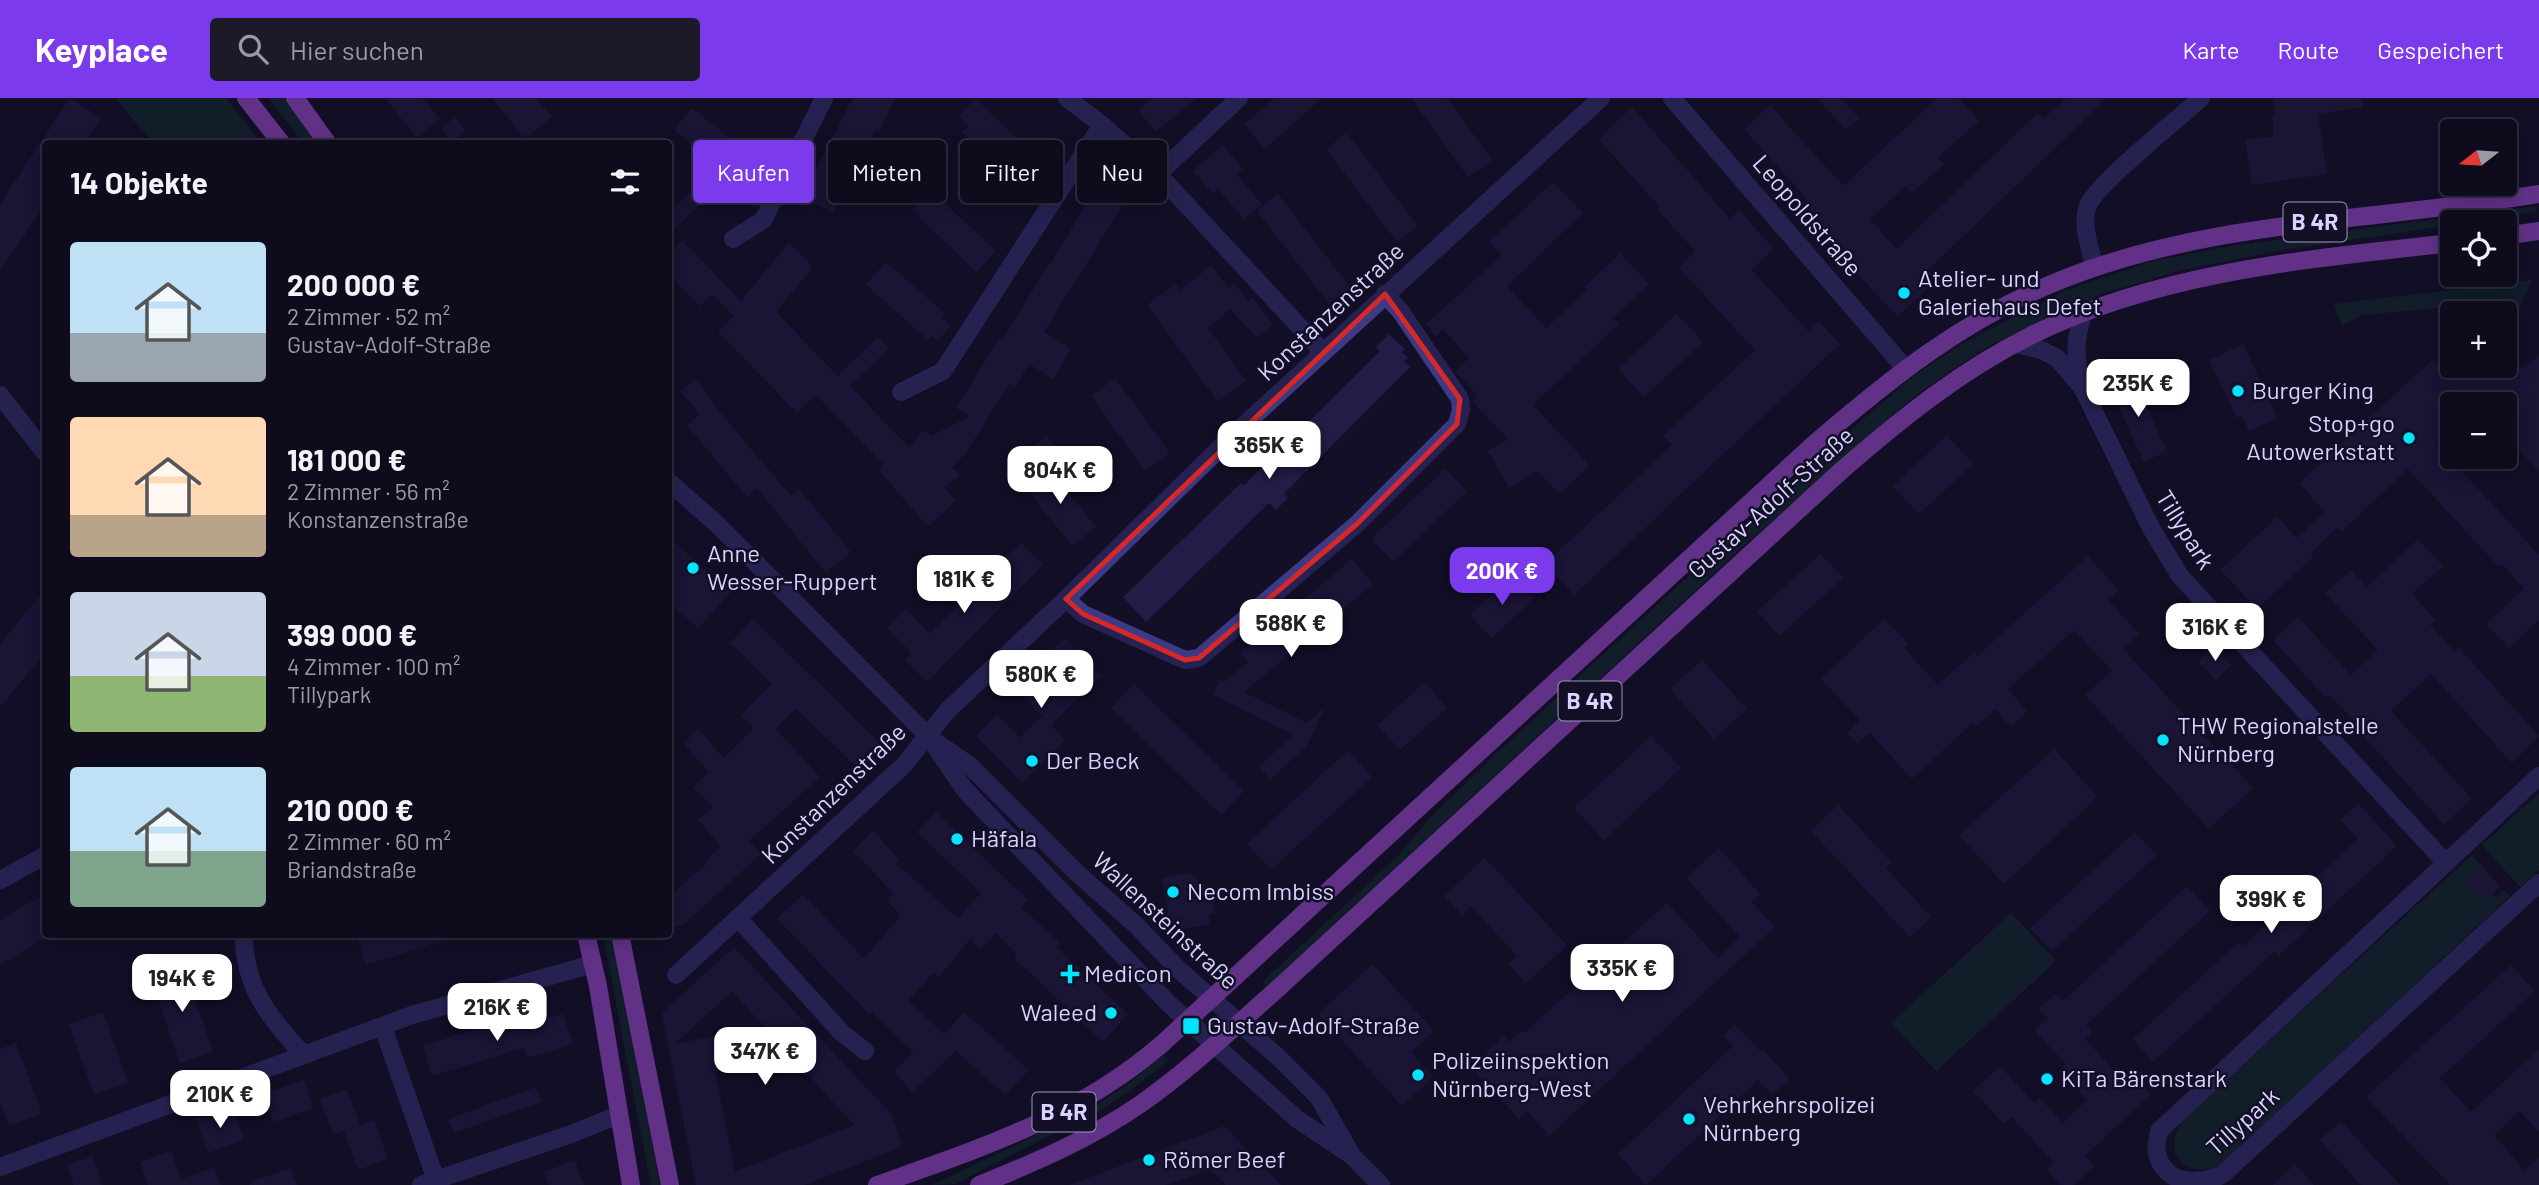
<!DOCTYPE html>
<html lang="de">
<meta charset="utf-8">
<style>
body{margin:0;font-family:Barlow,sans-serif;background:#1c1929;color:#f1f3f6;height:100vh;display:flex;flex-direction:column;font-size:26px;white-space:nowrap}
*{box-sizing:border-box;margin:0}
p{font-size:23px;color:#9b9ba3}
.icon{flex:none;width:38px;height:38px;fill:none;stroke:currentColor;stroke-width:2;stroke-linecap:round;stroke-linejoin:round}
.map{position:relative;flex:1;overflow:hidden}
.sheet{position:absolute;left:42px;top:42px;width:630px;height:798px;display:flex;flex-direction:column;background:#0e0b1c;border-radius:7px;box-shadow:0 4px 18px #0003,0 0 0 2px #2e2b3b}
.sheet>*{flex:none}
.guide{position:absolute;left:693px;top:42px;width:665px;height:63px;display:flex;gap:14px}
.needle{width:46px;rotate:253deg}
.fabs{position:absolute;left:2440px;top:21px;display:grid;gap:14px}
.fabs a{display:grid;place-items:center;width:77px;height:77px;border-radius:7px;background:#0e0b1c;box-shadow:0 4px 18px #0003,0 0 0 2px #2e2b3b;font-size:35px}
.price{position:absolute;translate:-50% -60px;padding:0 16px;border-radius:14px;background:#fff;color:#222;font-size:23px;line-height:46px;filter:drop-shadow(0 2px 4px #0008)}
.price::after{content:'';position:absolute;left:50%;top:42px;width:21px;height:16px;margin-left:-10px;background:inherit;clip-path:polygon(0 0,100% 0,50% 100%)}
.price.active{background:#7c3aed;color:#fff}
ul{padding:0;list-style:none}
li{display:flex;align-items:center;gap:21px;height:175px;padding:0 28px}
li span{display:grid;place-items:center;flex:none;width:196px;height:140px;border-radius:7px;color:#555}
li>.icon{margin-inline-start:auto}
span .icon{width:84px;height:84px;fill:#fffc;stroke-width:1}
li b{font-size:30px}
h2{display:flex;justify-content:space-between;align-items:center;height:84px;padding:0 28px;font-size:30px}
.pill{padding:0 24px;border-radius:7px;background:#0e0b1c;box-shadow:0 4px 18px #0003,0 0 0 2px #2e2b3b;font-size:24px;line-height:63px}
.pill.active{background:#7c3aed;color:#fff}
header{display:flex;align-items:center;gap:42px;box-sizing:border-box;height:98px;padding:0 35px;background:#7c3aed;color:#fff}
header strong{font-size:33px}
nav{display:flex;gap:38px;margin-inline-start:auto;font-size:24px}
.search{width:490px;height:63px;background:#1c1929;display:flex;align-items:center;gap:18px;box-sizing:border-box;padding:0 24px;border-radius:7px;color:#9b9ba3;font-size:26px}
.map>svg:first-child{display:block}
.green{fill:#12302f}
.building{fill:#241b47;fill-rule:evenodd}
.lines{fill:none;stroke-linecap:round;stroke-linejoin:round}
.minor{stroke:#3d3a85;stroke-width:18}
.major{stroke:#c25bff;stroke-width:18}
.marked{fill:none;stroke:#d62828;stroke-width:5;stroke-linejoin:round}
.poi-dot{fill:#00e5ff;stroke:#130f26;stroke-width:2.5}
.labels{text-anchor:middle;stroke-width:5;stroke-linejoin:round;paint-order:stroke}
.shield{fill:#130f26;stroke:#9e99be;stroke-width:2}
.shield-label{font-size:23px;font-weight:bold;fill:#d9d4ff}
.street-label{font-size:24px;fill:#d9d4ff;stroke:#130f26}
.poi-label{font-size:24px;fill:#d9d4ff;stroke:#130f26;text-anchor:start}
</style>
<header>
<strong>Keyplace</strong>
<div class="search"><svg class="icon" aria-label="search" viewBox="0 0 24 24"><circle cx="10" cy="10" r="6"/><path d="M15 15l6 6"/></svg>Hier suchen</div>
<nav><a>Karte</a><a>Route</a><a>Gespeichert</a></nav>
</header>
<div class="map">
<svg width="2539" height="1087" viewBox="0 0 2539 1087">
<rect width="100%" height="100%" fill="#130f26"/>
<!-- green -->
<g class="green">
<polygon points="115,0 226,0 261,45 153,45"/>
<polygon points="269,0 285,0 318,45 303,45"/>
<polygon points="2535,108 2536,114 2468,124 2452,124 2452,127 2276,153 2182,172 2104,195 1988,248 1914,298 1739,452 1267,888 1262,884 1399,757 1431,719 1514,639 1798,377 1915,277 1962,246 2067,192 2153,163 2238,147"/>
<polygon points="2532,182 2520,209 2498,204 2362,217 2342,228 2334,206"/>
<polygon points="2539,695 2539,772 2520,789 2482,747"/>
<path d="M2472,757L2482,768L2465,784L2483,803L2491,796L2496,800L2504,792L2510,798L2219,1068C2182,1083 2161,1050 2184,1021Z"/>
<polygon points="2011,815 2056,863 1936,973 1891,925"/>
<polygon points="603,837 610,837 618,872 660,1087 651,1087"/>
<polygon points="1164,957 1169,962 1130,993 1102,1011 955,1086 932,1087 1081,1016 1124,989"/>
</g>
<!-- building -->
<g class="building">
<polygon points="70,0 101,20 85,46 46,46 46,105 0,173 0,106"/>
<polygon points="385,0 422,0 440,21 417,40"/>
<polygon points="492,0 536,0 552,19 525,41"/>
<polygon points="853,0 895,0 879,34 875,33 833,115 804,100 804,94"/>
<polygon points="1152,0 1196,0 1156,34 1138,12"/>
<polygon points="1275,0 1322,0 1265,51 1244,26"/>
<polygon points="1411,0 1447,0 1492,62 1468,79"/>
<polygon points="1817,0 1841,0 1859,20 1846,32"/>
<polygon points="1937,0 1959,0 1979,23 1938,59 1944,66 1912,95 1906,88 1870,121 1896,151 2038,15 2043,21 2066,0 2107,0 1922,178 1931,187 1898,219 1851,169 1856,164 1802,105 1807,101 1744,31 1770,7 1843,88"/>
<polygon points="2273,0 2362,0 2363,9 2318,16 2327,76 2252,87 2245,42 2274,38 2272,18 2275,17"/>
<polygon points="976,1 1038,61 1015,85 962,34 968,28 958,19"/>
<polygon points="1632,9 1730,121 1739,112 1774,151 1752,172 1808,233 1819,223 1840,246 1574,497 1545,466 1672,347 1663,338 1755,252 1678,169 1695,153 1657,111 1660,109 1598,41"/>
<polygon points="692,10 774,75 770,83 734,64 729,71 734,74 668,137 668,115 717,67 674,32"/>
<polygon points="455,19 466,33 453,44 441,31"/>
<polygon points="1347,35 1418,128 1397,144 1326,51"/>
<polygon points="1223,47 1243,71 1236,76 1262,106 1244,121 1218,91 1213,96 1193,73"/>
<polygon points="1107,71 1135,87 1044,234 1071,251 1053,281 1029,266 1015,289 1010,285 965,356 952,369 960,377 944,390 956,402 928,429 878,371 883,366 816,297 797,315 718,234 734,218 712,197 700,208 668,176 668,157 683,143 741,203 789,144 813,169 776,214 838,278 878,239 889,251 850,288 909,349 923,332 931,338 970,318 956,310 1000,239 1003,241 1050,164 1051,165"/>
<polygon points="1553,84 1583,115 1507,188 1546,230 1587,192 1584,190 1620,155 1649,186 1613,220 1619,226 1533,307 1590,368 1559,396 1537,373 1509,390 1488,353 1508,341 1472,303 1477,297 1455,273 1469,260 1443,231 1436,238 1426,226 1502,157 1489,144"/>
<polygon points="931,92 996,153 976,174 912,112"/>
<polygon points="1278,96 1350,189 1329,206 1257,113"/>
<polygon points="886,164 946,216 942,221 951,228 938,243 932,238 928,242 866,187"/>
<polygon points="1211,168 1229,190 1234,185 1248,203 1253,200 1274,227 1257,240 1230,211 1208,230 1246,283 1218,304 1147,207 1176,186 1180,192"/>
<polygon points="1677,216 1703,244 1644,299 1618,271"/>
<polygon points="1389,236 1405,251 1402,254 1408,260 1404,263 1410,269 1284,396 1288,400 1276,412 1269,405 1146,524 1123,499 1241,385 1244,387 1364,269 1380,253 1376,249"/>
<polygon points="2243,246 2278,320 2249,333 2242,318 2237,320 2209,262"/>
<polygon points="2504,251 2523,271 2539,257 2539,373 2504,335 2504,306 2452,306 2452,330 2436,345 2539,457 2539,522 2509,550 2486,526 2524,491 2502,466 2499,469 2408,371 2342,433 2338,429 2311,455 2314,458 2257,511 2220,472 2277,419 2297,440 2325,414 2299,385 2433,261 2436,264 2452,262 2452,268 2504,268"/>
<polygon points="2131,277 2167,353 2144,364 2109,288"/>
<polygon points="1115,280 1170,355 1145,373 1091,298"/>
<polygon points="695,281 714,304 712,305 791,398 799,391 851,454 826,475 757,390 747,399 687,327 700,316 680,293"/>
<polygon points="1046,337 1059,355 1044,368 1032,353"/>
<polygon points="1947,337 1973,366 1919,416 1893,388"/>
<polygon points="1048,369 1096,429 1072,448 1024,388"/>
<polygon points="1445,371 1467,393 1393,464 1374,444 1374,438"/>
<polygon points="668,438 730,495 698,530 668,503"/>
<polygon points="2418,441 2443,468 2412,496 2436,522 2430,527 2455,554 2459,550 2539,638 2512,665 2431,576 2405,600 2391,613 2472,701 2444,726 2375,651 2363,638 2366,636 2329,597 2326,600 2273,542 2298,519 2351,577 2378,552 2325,495 2351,472 2367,489"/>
<polygon points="1021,445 1043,467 927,584 905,562 912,555 887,530 906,511 930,536"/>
<polygon points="1821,456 1843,480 1779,538 1757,513"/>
<polygon points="2088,458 2118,492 2108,502 2139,536 2123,551 2253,690 2209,731 2085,597 2112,573 2074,532 2008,591 2027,613 2011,629 1995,611 1976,629 1973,625 1912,681 1870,635 1857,646 1847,635 1860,622 1821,581 1884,521 1909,546 1904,550 1938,587 1974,554 1977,558"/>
<polygon points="1352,461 1373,486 1244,594 1307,625 1325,609 1307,648 1270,681 1259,669 1293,637 1213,597 1219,582 1224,584 1248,564 1240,555"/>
<polygon points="1512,478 1534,501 1491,540 1470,517"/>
<polygon points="46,491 46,554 0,609 0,546"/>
<polygon points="753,521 881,646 857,670 796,610 776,631 820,679 749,743 761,756 684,826 668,831 668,799 707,765 705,763 721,748 698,722 713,709 693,689 709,674 683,645 698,631 724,660 753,630 741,617 772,586 730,545"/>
<polygon points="1065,540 1101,578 1051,627 1066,642 1022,685 976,638 997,617 1020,640 1042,618 1045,621 1015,589"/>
<polygon points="2214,549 2231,567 2216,582 2198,563"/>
<polygon points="1702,562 1747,611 1714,641 1670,591"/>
<polygon points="1425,584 1447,610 1400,652 1377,627"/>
<polygon points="1134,586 1244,693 1221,717 1111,610"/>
<polygon points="1651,638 1681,670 1604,742 1574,710"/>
<polygon points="2054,651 2098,699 2004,786 1959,737"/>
<polygon points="1348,652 1372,679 1271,772 1247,746"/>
<polygon points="2358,705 2397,748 2279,857 2275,853 2153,964 2133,941 2239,844 2243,848 2358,741 2340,722"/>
<polygon points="1838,707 1892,765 1886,770 1931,819 1910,839 1811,733"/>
<polygon points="936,714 1028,802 1021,809 1060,845 1056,849 1128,916 1103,944 1014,860 1017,856 996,835 981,851 970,841 939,879 933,875 908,903 944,936 964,914 1029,972 1005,997 956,953 912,994 894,973 914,955 872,914 870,917 777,821 803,796 864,861 901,817 886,803 893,795 853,753 873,733 899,761 895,765 958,820 981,795 917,734"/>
<polygon points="2135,734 2157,757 2052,853 2030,830"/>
<polygon points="1719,750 1760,796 1752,804 1775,829 1549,1038 1527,1013 1519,1021 1471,969 1504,938 1509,944 1522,933 1524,935 1667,805 1718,860 1740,839 1686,780"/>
<polygon points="1485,760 1567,847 1526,886 1508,866 1517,858 1471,808 1462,817 1444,798"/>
<polygon points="2482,768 2500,788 2483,804 2465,784"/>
<polygon points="1188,775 1208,789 1216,816 1209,817 1210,826 1171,833 1162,780"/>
<polygon points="2187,788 2210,813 2086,927 2092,934 2085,941 2129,989 2137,982 2151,996 2085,1058 2094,1068 2074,1087 2061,1087 2047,1072 2054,1065 2012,1019 2004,1026 1973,993 2000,968 2034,1005 2040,1000 2063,1025 2087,1002 2059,973 2066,966 2034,932 2048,920 2039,911 2056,895 2063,903"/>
<polygon points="46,795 46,839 0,867 0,822"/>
<polygon points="356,836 451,836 451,840 366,867"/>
<path d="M734,849L891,1016L902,1049L804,1087H696L662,915ZM732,893L854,1027L735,1074L715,974L747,967L740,933L675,946Z"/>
<polygon points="1373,866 1434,933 1411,954 1433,979 1402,1008 1318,916"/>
<polygon points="183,867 213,954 180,965 150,879"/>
<polygon points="2511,867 2535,893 2440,980 2471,1014 2539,951 2539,1034 2520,1013 2494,1037 2524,1072 2539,1059 2539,1087 2450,1087 2366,999"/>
<polygon points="103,914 128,985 94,997 69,926"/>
<polygon points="563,916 573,946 527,960 524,950 432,978 423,948 514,919 518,930"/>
<polygon points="1735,926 1761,954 1763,952 1790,981 1772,997 1758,982 1646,1087 1618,1056 1733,948 1723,937"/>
<polygon points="16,945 42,1016 9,1028 0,1004 0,951"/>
<polygon points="304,982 313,1010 273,1024 264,996"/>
<polygon points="536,989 542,1004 454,1035 448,1021"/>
<polygon points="347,991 360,1027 374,1022 388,1061 358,1072 344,1033 333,1036 320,1001"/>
<polygon points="232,1008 244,1042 208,1055 196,1021"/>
<polygon points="2341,1023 2367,1052 2400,1087 2361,1087 2333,1057 2320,1042"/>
<polygon points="1224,1028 1281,1087 1226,1087 1210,1071 1166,1087 1070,1087"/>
<polygon points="171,1053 181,1081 214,1069 221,1087 148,1087 140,1064"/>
<polygon points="93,1058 102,1087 74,1087 67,1067"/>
<polygon points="575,1062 584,1087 549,1087 544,1074"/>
<polygon points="2295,1066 2314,1087 2273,1087"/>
<polygon points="291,1070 297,1087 250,1087 249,1084"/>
</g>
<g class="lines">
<!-- minor -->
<g class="minor">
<polyline points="1067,0 1102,27 1158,76 1323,254"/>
<polyline points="1672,0 1905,270"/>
<polyline points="1158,76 1239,0"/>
<polyline points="733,141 763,122 824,0"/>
<path d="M2095,169C2090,151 2082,129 2087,110C2094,87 2179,21 2201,0"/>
<polyline points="2016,246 2041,252 2057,260 2082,289 2151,430 2180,478 2446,765"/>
<path d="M2081,286C2075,259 2074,240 2084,215"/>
<polyline points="901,294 943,273 1102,27"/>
<polyline points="0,297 46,356"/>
<polyline points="668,383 718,427 929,639 965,692 1169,906 1297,1021 1351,1057 1381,1087"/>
<polyline points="1066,501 1083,516 1185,562 1199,560 1357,426 1457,326 1461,312 1460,301 1401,214 1385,196"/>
<polyline points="937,645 969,667 1076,774 1136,827 1177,870 1278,959 1319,1000 1350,1054"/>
<path d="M2539,678L2159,1033C2158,1040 2155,1050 2157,1056C2166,1087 2196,1087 2222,1077L2539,785"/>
<polyline points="0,782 46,757"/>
<polyline points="738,820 841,934 865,953"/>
<path d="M244,836C243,888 270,921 303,956"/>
<polyline points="676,877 904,667 947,613 1066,501 1230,340 1601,0"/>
<polyline points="383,929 436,1082"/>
<polyline points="0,1069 412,917 593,866"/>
<polyline points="421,1087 574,1035 618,1017"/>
</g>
<!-- major -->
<g class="major">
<polyline points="246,0 282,46"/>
<polyline points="295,0 328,46"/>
<polyline points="2504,138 2539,133"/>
<polyline points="586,836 598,888 631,1087"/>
<polyline points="620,836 670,1087"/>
<path d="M877,1087C981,1050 1078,1019 1163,945L1815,345C1891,280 1963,222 2056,184C2209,121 2378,123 2539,96"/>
<path d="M979,1087C1036,1064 1092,1040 1142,1005C1189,972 1231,932 1274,894L1842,372C1901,321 1961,272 2032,237C2162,173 2310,161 2452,145"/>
</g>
</g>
<!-- marked area -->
<path d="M0 0H2539V1087H0ZM1385,196L1460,301L1457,326L1357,426L1199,560L1185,562L1083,516L1066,501Z" fill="#130f26" fill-opacity=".55" fill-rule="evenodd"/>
<path class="marked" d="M1385,196L1460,301L1457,326L1357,426L1199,560L1185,562L1083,516L1066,501Z"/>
<!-- markers -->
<g class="poi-dot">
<circle cx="1904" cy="195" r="7"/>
<circle cx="2238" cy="293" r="7"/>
<circle cx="2409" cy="340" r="7"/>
<circle cx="693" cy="470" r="7"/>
<circle cx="2163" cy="642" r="7"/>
<circle cx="1032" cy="663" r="7"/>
<circle cx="957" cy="741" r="7"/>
<circle cx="1173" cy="794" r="7"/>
<path d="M1066.5 865.5h7v7h7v7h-7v7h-7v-7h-7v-7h7z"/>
<circle cx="1111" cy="915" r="7"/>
<rect x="1182" y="919" width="18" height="18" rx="3.5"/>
<circle cx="1418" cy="977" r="7"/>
<circle cx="2047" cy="981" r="7"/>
<circle cx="1689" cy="1021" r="7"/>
<circle cx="1149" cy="1062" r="7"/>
</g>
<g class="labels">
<!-- shield labels -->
<g class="shield">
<rect x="2283.5" y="104.5" width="63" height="39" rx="5"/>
<rect x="1558.5" y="583.5" width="63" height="39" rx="5"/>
<rect x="1032.5" y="994.5" width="63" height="39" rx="5"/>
</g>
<g class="shield-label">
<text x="2315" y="132">B 4R</text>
<text x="1590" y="611">B 4R</text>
<text x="1064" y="1022">B 4R</text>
</g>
<!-- street labels -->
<g class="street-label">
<text transform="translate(1807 118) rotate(49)" y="8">Leopoldstraße</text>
<text transform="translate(1331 214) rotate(-43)" y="8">Konstanzenstraße</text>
<text transform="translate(1771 405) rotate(-42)" y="8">Gustav-Adolf-Straße</text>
<text transform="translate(2185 432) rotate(58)" y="8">Tillypark</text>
<text transform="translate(834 696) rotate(-44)" y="8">Konstanzenstraße</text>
<text transform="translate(1165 823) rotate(43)" y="8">Wallensteinstraße</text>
<text transform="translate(2243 1024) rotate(-42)" y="8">Tillypark</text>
</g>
<!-- poi labels -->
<g class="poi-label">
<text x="1918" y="189">Atelier- und<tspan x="1918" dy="28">Galeriehaus Defet</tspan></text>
<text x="2252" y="301">Burger King</text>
<text x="2395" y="334" text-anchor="end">Stop+go<tspan x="2395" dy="28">Autowerkstatt</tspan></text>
<text x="707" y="464">Anne<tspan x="707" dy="28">Wesser-Ruppert</tspan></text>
<text x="2177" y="636">THW Regionalstelle<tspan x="2177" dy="28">Nürnberg</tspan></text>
<text x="1046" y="671">Der Beck</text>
<text x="971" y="749">Häfala</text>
<text x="1187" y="802">Necom Imbiss</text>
<text x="1084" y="884">Medicon</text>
<text x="1097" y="923" text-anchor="end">Waleed</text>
<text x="1207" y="936">Gustav-Adolf-Straße</text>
<text x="1432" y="971">Polizeiinspektion<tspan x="1432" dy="28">Nürnberg-West</tspan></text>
<text x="2061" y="989">KiTa Bärenstark</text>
<text x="1703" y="1015">Vehrkehrspolizei<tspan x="1703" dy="28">Nürnberg</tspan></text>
<text x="1163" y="1070">Römer Beef</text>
</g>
</g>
</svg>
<div class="fabs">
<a><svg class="needle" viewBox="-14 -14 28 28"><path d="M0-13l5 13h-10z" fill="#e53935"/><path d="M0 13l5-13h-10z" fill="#9b9ba3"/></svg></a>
<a><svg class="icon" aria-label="locate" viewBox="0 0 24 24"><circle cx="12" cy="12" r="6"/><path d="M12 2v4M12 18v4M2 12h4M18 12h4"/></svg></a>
<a>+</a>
<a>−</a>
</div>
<b class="price" style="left:2138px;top:321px">235K €</b>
<b class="price" style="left:1269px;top:383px">365K €</b>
<b class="price" style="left:1060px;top:408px">804K €</b>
<b class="price active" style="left:1502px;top:509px">200K €</b>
<b class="price" style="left:964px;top:517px">181K €</b>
<b class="price" style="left:1291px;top:561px">588K €</b>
<b class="price" style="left:2215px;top:565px">316K €</b>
<b class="price" style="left:1041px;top:612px">580K €</b>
<b class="price" style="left:2271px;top:837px">399K €</b>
<b class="price" style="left:1622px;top:906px">335K €</b>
<b class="price" style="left:182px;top:916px">194K €</b>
<b class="price" style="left:497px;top:945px">216K €</b>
<b class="price" style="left:765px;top:989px">347K €</b>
<b class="price" style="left:220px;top:1032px">210K €</b>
<div class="guide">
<a class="pill active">Kaufen</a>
<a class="pill">Mieten</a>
<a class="pill">Filter</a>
<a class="pill">Neu</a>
</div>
<section class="sheet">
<h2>14 Objekte<svg class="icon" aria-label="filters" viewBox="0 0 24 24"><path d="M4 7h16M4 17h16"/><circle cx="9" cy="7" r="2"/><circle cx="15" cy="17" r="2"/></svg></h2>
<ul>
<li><span style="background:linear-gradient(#bfe0f5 65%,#9aa5b1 0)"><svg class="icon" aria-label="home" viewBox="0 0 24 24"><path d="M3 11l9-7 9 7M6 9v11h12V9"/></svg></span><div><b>200 000 €</b><p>2 Zimmer · 52 m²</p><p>Gustav-Adolf-Straße</p></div></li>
<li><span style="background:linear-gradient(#ffd9b3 70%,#b9a48a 0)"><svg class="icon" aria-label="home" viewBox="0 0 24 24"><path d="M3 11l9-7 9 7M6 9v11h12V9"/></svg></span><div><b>181 000 €</b><p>2 Zimmer · 56 m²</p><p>Konstanzenstraße</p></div></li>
<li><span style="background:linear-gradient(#c9d6e8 60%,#8fb573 0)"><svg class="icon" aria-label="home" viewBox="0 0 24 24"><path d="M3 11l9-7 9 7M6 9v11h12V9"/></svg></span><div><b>399 000 €</b><p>4 Zimmer · 100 m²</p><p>Tillypark</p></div></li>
<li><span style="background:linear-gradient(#bfe0f5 60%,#7fa58c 0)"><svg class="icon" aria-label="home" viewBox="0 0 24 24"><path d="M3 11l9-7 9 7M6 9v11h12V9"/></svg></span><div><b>210 000 €</b><p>2 Zimmer · 60 m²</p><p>Briandstraße</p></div></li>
</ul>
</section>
</div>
